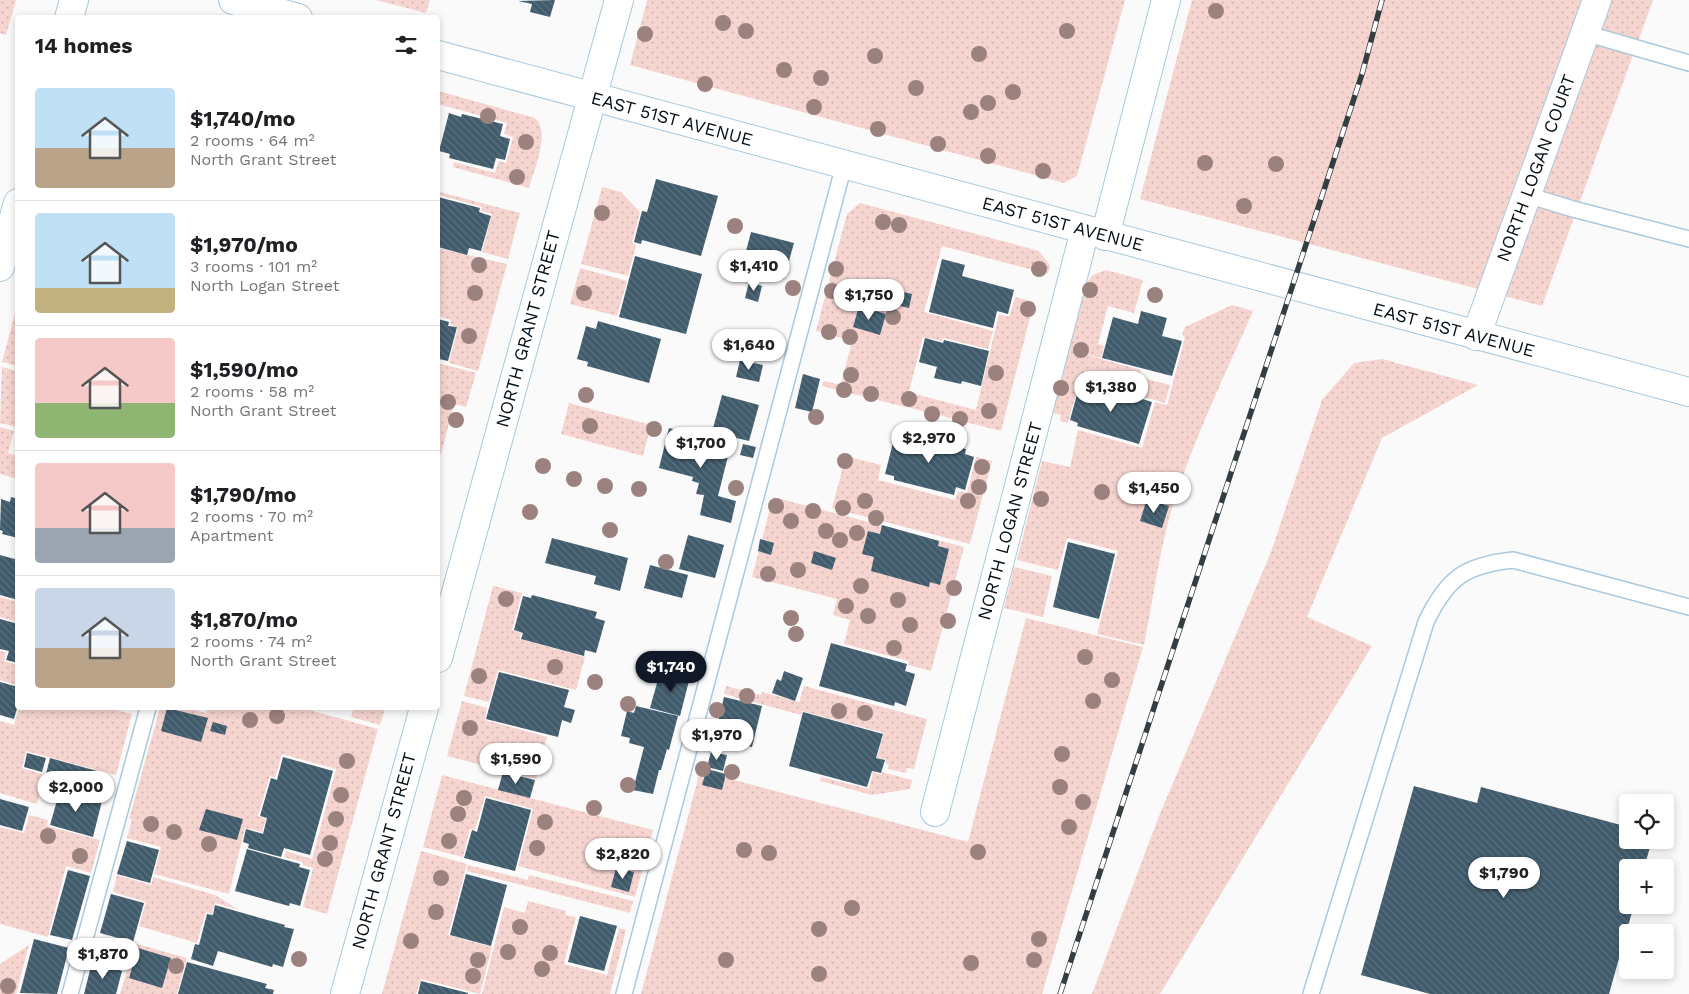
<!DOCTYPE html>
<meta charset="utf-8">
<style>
body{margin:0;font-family:"Work Sans",sans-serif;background:#f2f2f2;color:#202124;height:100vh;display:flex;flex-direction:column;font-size:19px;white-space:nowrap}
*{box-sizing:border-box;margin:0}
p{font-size:16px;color:#757577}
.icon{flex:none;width:28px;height:28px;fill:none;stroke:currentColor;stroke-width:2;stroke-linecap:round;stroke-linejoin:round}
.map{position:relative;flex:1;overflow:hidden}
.sheet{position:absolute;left:15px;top:15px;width:425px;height:695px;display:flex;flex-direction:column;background:#fff;border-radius:5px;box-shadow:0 2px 8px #0003}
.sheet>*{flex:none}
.controls{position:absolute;left:1619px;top:794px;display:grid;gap:10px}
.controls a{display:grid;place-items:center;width:55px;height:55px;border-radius:5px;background:#fff;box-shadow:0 2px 8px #0003;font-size:25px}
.price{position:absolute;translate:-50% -42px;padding:0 11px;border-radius:18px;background:#fff;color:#222;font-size:16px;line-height:32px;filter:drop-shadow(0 1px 2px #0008)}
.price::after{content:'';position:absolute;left:50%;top:30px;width:15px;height:11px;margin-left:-8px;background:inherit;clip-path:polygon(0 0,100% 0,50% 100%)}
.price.current{background:#111827;color:#fff}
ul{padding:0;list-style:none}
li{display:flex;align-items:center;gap:15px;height:125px;padding:0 20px}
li+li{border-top:1px solid #e0e0e0}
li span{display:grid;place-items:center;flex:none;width:140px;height:100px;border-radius:5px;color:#555}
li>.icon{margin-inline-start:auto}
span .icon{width:60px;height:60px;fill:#fffc;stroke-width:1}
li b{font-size:21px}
h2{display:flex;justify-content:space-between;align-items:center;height:60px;padding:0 20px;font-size:21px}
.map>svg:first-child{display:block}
.grass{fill:url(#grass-dots)}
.building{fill:url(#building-back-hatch)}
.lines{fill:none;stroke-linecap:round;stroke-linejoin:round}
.lane-casing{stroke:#aac9dc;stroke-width:18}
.street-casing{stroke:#aac9dc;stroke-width:30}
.lane{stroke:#fff;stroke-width:15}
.street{stroke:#fff;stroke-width:28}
.rail-casing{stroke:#343d41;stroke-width:5.5}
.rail{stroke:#fff;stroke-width:4;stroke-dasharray:11;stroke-linecap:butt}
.tree{fill:#9c827f}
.labels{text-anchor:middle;stroke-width:5;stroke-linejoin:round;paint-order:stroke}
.street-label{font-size:18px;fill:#061016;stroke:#fff}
</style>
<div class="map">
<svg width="1689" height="994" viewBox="0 0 1689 994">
<defs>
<pattern id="grass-dots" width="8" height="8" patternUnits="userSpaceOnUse" patternTransform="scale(1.25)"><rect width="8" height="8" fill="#f6d5d0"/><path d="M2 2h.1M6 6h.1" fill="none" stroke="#d1b6b2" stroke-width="1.8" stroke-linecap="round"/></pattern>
<pattern id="building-back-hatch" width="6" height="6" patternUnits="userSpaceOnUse" patternTransform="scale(1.25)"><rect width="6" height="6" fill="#405b6c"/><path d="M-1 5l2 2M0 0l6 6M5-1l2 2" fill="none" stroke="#5d727f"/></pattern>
</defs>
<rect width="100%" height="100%" fill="#fafafa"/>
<!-- grass -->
<g class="grass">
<polygon points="0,0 16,0 6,35 0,33"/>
<polygon points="376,0 430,0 426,13"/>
<polygon points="647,0 1125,0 1077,176 1064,183 630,65"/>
<polygon points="1192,0 1653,0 1542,306 1140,199"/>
<path d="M438,91L535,118C551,132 534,170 529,188L453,167L454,162L495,173L499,161L506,163L513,137L504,134L507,123L438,104Z"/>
<polygon points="602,187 621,192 640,212 632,243 636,245 628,276 581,264"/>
<polygon points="440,192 520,213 508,259 482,252 492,214 481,211 482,207 439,195"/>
<polygon points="860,203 1039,251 1050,265 1048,274 942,246 924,312 993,331 988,349 943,338 942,341 923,337 905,407 822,386 824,381 841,385 852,341 816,331 847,214"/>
<polygon points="438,248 507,264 478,371 449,363 458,327 450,324 451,320 438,316"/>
<polygon points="580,268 627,281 617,316 570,304"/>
<polygon points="1106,270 1143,280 1134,313 1108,306 1098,344 1104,346 1101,358 1079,353 1141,370 1139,377 1170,385 1165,403 1089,381 1087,388 1078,386 1068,423 1060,421 1061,415 1052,413 1087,282 1093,275"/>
<polygon points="1015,297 1034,302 1001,431 907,407 911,393 976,410 999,314 1009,317"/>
<path d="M1232,305L1253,311C1225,375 1193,440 1172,508C1159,552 1153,600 1144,645L1097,634L1118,551L1067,538L1058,570L1017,560L1042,461L1070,467L1078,430L1142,448L1155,402L1167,405L1185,337L1182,335L1185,327Z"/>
<polygon points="17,306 17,366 2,362"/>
<polygon points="1382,359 1478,385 1382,438 1307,617 1372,646 1160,994 1092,994 1159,816 1271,552 1322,400 1354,363"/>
<polygon points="438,363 476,373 466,407 454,404 441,454 438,453"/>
<polygon points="2,367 17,371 17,427 0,423"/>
<polygon points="569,403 651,425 643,456 561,434"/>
<polygon points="0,427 14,431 8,453 17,456 17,479 0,474"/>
<polygon points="846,456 881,465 878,480 955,500 958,491 967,493 976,457 992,461 970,544 832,508"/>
<polygon points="773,497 964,547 931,671 908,665 909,661 844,644 850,620 833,615 837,599 752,577"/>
<polygon points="1014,567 1052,576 1043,617 1004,608"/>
<polygon points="493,586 522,593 512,630 521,633 520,639 585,657 576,690 498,670 489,702 464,696"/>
<polygon points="0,597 17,602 17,622 0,617"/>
<polygon points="1026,618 1143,647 1042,994 641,994 700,771 968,842"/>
<polygon points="0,651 6,653 4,661 17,665 17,685 0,680"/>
<polygon points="726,686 761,695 762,692 799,702 804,686 927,719 914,769 907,768 906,773 888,769 889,765 885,763 886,760 877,757 884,733 802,711 801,715 724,694"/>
<polygon points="462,701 487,708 485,720 547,737 536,779 447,756"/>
<polygon points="19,708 107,708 132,714 116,775 26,751 22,768 42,774 40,780 43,781 37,804 0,793 0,721 14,725"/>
<polygon points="160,708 185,708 206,713 208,708 302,708 378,729 327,914 303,907 313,868 303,865 303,862 284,857 286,851 312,859 336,769 282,754 275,778 270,776 258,816 266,819 262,832 245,828 229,894 154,874 161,847 127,838 132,819 129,819"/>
<polygon points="354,708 385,708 380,725 351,717"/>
<polygon points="873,772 881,775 882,772 912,780 910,789 872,795 820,781 821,777 869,789"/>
<polygon points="442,775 653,830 635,897 518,866 533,809 485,796 475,830 470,829 463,857 423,847"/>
<polygon points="29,815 48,820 47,826 100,840 91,873 66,866 48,937 0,924 0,827 24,833"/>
<polygon points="421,851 467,864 448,935 492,947 480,994 421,979 416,994 382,994"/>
<polygon points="468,865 528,880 529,875 633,901 630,913 467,871"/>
<polygon points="117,875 151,885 153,877 215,895 239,910 215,903 212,914 206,912 197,943 139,926 146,902 113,892"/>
<polygon points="528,901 566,911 565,915 576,917 564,964 607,975 619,928 626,930 610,994 482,994 504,907 525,913"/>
<polygon points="102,938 136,947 137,944 187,958 177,994 120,994 128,967 96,958"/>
<polygon points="29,945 16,994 0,994 0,964"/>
</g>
<!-- building -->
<g class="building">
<polygon points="555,0 550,17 530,12 532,4 518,1"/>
<polygon points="449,113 461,117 462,114 503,124 500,136 510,139 505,160 496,158 493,169 449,158 450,154 439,151"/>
<polygon points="656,179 718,196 701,256 642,240 641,244 634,242 642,211 647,212"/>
<polygon points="438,197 480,208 479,212 491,216 481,251 469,248 467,255 438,247"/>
<polygon points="751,232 794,243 784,279 742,267"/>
<polygon points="635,256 702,274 686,334 619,317"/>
<polygon points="942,259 965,265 962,276 1014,290 1008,314 997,311 993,328 929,312"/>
<polygon points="749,282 762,286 758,302 745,298"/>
<polygon points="891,289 912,294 909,308 887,303"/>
<polygon points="859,306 886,314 880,335 853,327"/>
<polygon points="1141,311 1167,318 1162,336 1182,341 1172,376 1102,358 1113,317 1138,324"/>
<polygon points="438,319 449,322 448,326 457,327 448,361 439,359 438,362"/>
<polygon points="598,321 661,339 649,383 587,366 588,362 577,359 586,326 596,329"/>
<polygon points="925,338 943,343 944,340 989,351 981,386 962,381 961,384 934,378 937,367 919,362"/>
<polygon points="740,360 763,365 759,382 736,377"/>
<polygon points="803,374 820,379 812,412 795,408"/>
<polygon points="1089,383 1152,402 1139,444 1077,426 1078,423 1070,420 1079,387 1088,390"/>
<polygon points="722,395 759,405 749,441 712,432"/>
<polygon points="669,428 731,444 718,496 736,501 731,523 700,515 704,495 696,494 699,483 692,481 693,477 659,468"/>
<polygon points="905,434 966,449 965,454 974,457 965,490 956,487 954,495 894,480 894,476 885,474 895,435 904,437"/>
<polygon points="743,444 756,447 753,458 740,455"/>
<polygon points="11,497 18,499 18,538 2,534 3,531 0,530 1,499 10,502"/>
<polygon points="1147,499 1169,506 1162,528 1140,521"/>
<polygon points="882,525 939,541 938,546 949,549 940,585 930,582 929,587 871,571 874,557 862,554 868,531 880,534"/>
<polygon points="688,535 724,545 715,578 679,569"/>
<polygon points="552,538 628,558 620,591 594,584 596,576 545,563"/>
<polygon points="760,539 774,543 771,555 758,551"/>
<polygon points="1068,542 1115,554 1099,619 1053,607"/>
<polygon points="814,551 836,558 832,570 811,563"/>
<polygon points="0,555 18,560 18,600 0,595"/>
<polygon points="650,565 688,575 682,598 644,588"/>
<polygon points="532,595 597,612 595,618 605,621 596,653 585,650 584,656 521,639 523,633 514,630 523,596 531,598"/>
<polygon points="0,619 18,624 18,663 6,660 9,651 0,649"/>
<polygon points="831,643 907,664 905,671 915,674 906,706 895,702 894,706 819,686"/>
<polygon points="673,668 691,673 680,716 650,708 659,676 670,679"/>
<polygon points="784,671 803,678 795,701 772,693 777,679 781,681"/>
<polygon points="499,672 569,690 564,707 575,710 571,723 562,720 558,737 486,719"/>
<polygon points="0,682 18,687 18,705 14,719 0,715"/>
<polygon points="724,697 762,706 752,747 714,738"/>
<polygon points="636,706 678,716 669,750 667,749 661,770 659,770 653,794 633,790 644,747 629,743 630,738 621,736 627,711 634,713"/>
<polygon points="167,708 208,718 201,742 161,731"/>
<polygon points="803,712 883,734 876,758 885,760 881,773 872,771 867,787 789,766"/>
<polygon points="213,722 227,726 225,735 210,731"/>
<polygon points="711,752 727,755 723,771 707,767"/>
<polygon points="27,753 46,758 42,772 24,767"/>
<polygon points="283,757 333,771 310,855 284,848 281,857 248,848 249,844 243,842 246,829 263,834 267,818 260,816 271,778 277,780"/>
<polygon points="50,758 97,771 92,791 45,778"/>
<polygon points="707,769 726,774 722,790 702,785"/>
<polygon points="503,772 535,780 530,798 498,790"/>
<polygon points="1414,786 1477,803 1481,787 1628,827 1628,840 1652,840 1644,868 1628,868 1628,905 1634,905 1609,994 1430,994 1361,975"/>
<polygon points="60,790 102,801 93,837 50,825"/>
<polygon points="486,798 531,810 515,871 464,858 472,830 477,832"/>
<polygon points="0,799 29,807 22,831 0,825"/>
<polygon points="206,809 243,819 237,840 199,830"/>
<polygon points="127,841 159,850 150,883 117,874"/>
<polygon points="247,849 300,864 299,867 310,870 300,906 290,903 289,906 235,891"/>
<polygon points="616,868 634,872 629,892 611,887"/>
<polygon points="68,870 90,876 72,940 50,935"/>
<polygon points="466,874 507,885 491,946 450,935"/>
<polygon points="111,894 144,903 133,942 100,933"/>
<polygon points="215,905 285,925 284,927 294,929 283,967 273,964 272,967 218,951 213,966 191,959 195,944 199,945 207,914 213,915"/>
<polygon points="580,916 617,926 604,971 568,962"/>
<polygon points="34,939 69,948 57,994 20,993"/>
<polygon points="138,948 171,958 162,988 129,978"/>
<polygon points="92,962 122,971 116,994 84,994"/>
<polygon points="187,962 267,984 265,988 274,990 273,994 178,994"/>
<polygon points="421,981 468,993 468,994 418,994"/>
</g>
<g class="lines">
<defs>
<g id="lane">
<polyline points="1585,33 1689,63"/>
<polyline points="1527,195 1573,209 1689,239"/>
<polyline points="70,994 148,708"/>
<polyline points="624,994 844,165"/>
<path d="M1311,994L1426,622C1447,578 1465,565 1513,560L1689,607"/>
</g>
<g id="street">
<polyline points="233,0 298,18"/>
<polyline points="69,18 74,0"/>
<polyline points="438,55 1689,392"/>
<polyline points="1105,236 1166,0"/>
<polyline points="0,267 18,203"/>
<polyline points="1476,336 1597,0"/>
<polyline points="438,658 619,0"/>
<polyline points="935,812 1085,230"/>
<polyline points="345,994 424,708"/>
</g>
</defs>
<!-- lane casing -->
<use href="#lane" class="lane-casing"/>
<!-- street casing -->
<use href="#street" class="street-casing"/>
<!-- lane -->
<use href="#lane" class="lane"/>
<!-- street -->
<use href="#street" class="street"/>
<defs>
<polyline id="rail" points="1060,994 1362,74 1382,0"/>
</defs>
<!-- rail casing -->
<use href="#rail" class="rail-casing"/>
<!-- rail -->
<use href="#rail" class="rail"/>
</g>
<!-- trees -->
<g class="tree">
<circle cx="1216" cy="11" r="8"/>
<circle cx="723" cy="23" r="8"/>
<circle cx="746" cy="31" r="8"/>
<circle cx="1067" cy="31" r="8"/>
<circle cx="645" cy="34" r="8"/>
<circle cx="979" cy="54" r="8"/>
<circle cx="875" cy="56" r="8"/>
<circle cx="784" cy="70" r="8"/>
<circle cx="821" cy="78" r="8"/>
<circle cx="705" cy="84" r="8"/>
<circle cx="916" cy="88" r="8"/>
<circle cx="1013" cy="92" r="8"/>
<circle cx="988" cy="103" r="8"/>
<circle cx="814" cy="107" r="8"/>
<circle cx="971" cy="112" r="8"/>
<circle cx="488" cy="116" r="8"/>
<circle cx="878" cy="129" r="8"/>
<circle cx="526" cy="142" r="8"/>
<circle cx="938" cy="144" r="8"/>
<circle cx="988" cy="156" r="8"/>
<circle cx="1205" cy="163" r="8"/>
<circle cx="1276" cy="164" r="8"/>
<circle cx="1043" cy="171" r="8"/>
<circle cx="517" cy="177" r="8"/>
<circle cx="1244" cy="206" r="8"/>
<circle cx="602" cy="213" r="8"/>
<circle cx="883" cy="222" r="8"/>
<circle cx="899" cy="225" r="8"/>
<circle cx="735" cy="226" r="8"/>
<circle cx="479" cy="265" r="8"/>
<circle cx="836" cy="269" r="8"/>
<circle cx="1039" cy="269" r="8"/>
<circle cx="793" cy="288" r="8"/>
<circle cx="1090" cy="290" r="8"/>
<circle cx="832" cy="291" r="8"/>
<circle cx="475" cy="293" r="8"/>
<circle cx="584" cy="293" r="8"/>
<circle cx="1155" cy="295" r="8"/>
<circle cx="852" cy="299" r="8"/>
<circle cx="879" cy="299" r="8"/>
<circle cx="1028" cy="309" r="8"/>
<circle cx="893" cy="317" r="8"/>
<circle cx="829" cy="332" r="8"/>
<circle cx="469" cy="336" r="8"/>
<circle cx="850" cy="337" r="8"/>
<circle cx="1081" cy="350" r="8"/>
<circle cx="996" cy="373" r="8"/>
<circle cx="851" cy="375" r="8"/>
<circle cx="1061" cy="388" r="8"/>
<circle cx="844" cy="390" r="8"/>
<circle cx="871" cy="394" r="8"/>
<circle cx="586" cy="395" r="8"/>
<circle cx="909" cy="399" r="8"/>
<circle cx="448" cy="402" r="8"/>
<circle cx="989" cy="411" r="8"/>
<circle cx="932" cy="414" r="8"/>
<circle cx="816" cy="417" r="8"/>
<circle cx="960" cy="419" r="8"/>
<circle cx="456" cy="420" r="8"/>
<circle cx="590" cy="426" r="8"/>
<circle cx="654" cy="429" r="8"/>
<circle cx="845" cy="461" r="8"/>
<circle cx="543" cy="466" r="8"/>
<circle cx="982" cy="467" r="8"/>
<circle cx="574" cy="479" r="8"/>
<circle cx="605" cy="486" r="8"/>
<circle cx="979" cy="487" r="8"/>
<circle cx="736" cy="488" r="8"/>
<circle cx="639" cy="489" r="8"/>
<circle cx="1102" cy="492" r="8"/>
<circle cx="1041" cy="499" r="8"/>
<circle cx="865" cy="501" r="8"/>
<circle cx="968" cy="501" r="8"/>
<circle cx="776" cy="506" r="8"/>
<circle cx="843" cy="508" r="8"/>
<circle cx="813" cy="511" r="8"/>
<circle cx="530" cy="512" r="8"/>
<circle cx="876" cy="518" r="8"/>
<circle cx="791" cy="521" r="8"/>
<circle cx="610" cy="530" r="8"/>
<circle cx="826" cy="531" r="8"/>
<circle cx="857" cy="533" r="8"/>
<circle cx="840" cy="540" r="8"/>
<circle cx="666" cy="562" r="8"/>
<circle cx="798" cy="570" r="8"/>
<circle cx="768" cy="574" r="8"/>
<circle cx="861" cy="586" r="8"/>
<circle cx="954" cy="588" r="8"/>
<circle cx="506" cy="599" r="8"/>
<circle cx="898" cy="600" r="8"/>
<circle cx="846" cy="606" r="8"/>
<circle cx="868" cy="616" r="8"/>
<circle cx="791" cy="618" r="8"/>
<circle cx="948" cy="621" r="8"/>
<circle cx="910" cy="625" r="8"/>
<circle cx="796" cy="634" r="8"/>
<circle cx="894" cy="648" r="8"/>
<circle cx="1085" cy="657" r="8"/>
<circle cx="555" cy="667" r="8"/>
<circle cx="479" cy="676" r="8"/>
<circle cx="1112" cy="680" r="8"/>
<circle cx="595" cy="682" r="8"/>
<circle cx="747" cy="696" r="8"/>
<circle cx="1093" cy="701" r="8"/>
<circle cx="628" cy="704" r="8"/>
<circle cx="717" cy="710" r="8"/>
<circle cx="839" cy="711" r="8"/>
<circle cx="865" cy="713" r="8"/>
<circle cx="277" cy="716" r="8"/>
<circle cx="250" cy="720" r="8"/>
<circle cx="470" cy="728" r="8"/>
<circle cx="712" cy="730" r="8"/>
<circle cx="1062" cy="754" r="8"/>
<circle cx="347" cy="761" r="8"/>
<circle cx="703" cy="769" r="8"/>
<circle cx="732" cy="772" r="8"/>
<circle cx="628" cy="785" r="8"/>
<circle cx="1060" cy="787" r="8"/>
<circle cx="341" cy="795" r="8"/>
<circle cx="464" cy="798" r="8"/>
<circle cx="1083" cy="802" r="8"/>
<circle cx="594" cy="808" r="8"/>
<circle cx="458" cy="814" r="8"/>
<circle cx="336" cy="819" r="8"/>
<circle cx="545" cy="822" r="8"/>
<circle cx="151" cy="824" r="8"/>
<circle cx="1069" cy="827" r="8"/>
<circle cx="174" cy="832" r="8"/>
<circle cx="48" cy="836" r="8"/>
<circle cx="449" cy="841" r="8"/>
<circle cx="330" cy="843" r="8"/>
<circle cx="209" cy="844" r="8"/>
<circle cx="537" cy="848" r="8"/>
<circle cx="744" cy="850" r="8"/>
<circle cx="978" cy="852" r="8"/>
<circle cx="769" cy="853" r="8"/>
<circle cx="80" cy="856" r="8"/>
<circle cx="325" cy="859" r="8"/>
<circle cx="441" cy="878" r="8"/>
<circle cx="852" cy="908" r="8"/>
<circle cx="436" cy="912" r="8"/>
<circle cx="520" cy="927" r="8"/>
<circle cx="819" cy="929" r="8"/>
<circle cx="1039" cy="939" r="8"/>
<circle cx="411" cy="941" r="8"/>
<circle cx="109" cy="951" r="8"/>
<circle cx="508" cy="952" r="8"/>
<circle cx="550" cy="953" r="8"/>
<circle cx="299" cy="959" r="8"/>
<circle cx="478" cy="960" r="8"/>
<circle cx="726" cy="960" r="8"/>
<circle cx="1034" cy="960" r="8"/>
<circle cx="971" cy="963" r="8"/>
<circle cx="176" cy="966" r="8"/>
<circle cx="542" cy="969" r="8"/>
<circle cx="819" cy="974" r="8"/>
<circle cx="473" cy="976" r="8"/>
<circle cx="8" cy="986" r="8"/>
</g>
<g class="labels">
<!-- street labels -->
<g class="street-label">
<text transform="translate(672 119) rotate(15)" y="6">EAST 51ST AVENUE</text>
<text transform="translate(1536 168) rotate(-70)" y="6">NORTH LOGAN COURT</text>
<text transform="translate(1063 224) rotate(15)" y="6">EAST 51ST AVENUE</text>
<text transform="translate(528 329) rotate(-75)" y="6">NORTH GRANT STREET</text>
<text transform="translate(1454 330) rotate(15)" y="6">EAST 51ST AVENUE</text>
<text transform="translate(1010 521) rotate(-75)" y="6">NORTH LOGAN STREET</text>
<text transform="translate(384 851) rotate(-75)" y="6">NORTH GRANT STREET</text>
</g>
</g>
</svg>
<div class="controls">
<a><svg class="icon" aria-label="locate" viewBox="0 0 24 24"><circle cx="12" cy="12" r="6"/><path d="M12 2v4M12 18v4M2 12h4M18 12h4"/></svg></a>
<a>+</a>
<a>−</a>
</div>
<b class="price" style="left:754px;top:292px">$1,410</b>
<b class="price" style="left:869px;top:321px">$1,750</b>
<b class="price" style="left:749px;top:371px">$1,640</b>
<b class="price" style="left:1111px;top:413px">$1,380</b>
<b class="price" style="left:929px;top:464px">$2,970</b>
<b class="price" style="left:701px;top:469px">$1,700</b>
<b class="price" style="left:1154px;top:514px">$1,450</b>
<b class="price current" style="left:671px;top:693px">$1,740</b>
<b class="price" style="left:717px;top:761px">$1,970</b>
<b class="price" style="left:516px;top:785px">$1,590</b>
<b class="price" style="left:76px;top:813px">$2,000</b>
<b class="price" style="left:623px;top:880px">$2,820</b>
<b class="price" style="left:1504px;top:899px">$1,790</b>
<b class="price" style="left:103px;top:980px">$1,870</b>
<section class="sheet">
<h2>14 homes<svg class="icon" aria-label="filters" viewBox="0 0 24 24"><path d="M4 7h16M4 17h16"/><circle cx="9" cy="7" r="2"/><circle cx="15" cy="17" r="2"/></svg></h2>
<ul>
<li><span style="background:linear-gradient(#bfe0f5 60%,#b9a48a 0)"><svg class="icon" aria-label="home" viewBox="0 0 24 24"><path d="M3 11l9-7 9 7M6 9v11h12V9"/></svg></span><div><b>$1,740/mo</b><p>2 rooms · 64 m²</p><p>North Grant Street</p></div></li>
<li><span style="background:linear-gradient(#bfe0f5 75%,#c2b280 0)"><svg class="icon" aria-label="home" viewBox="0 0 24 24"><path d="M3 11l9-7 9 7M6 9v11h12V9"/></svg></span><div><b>$1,970/mo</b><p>3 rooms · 101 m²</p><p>North Logan Street</p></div></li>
<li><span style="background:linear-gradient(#f6c9c9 65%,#8fb573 0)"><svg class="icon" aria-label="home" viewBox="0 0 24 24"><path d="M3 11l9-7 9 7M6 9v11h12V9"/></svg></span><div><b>$1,590/mo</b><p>2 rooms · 58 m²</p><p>North Grant Street</p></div></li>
<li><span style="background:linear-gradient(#f6c9c9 65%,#9aa5b1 0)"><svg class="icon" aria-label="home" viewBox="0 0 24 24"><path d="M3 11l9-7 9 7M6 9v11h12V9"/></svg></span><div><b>$1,790/mo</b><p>2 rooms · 70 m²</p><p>Apartment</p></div></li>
<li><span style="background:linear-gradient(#c9d6e8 60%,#b9a48a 0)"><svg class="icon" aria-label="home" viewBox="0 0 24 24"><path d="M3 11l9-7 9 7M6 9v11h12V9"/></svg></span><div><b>$1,870/mo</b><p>2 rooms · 74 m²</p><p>North Grant Street</p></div></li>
</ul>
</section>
</div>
